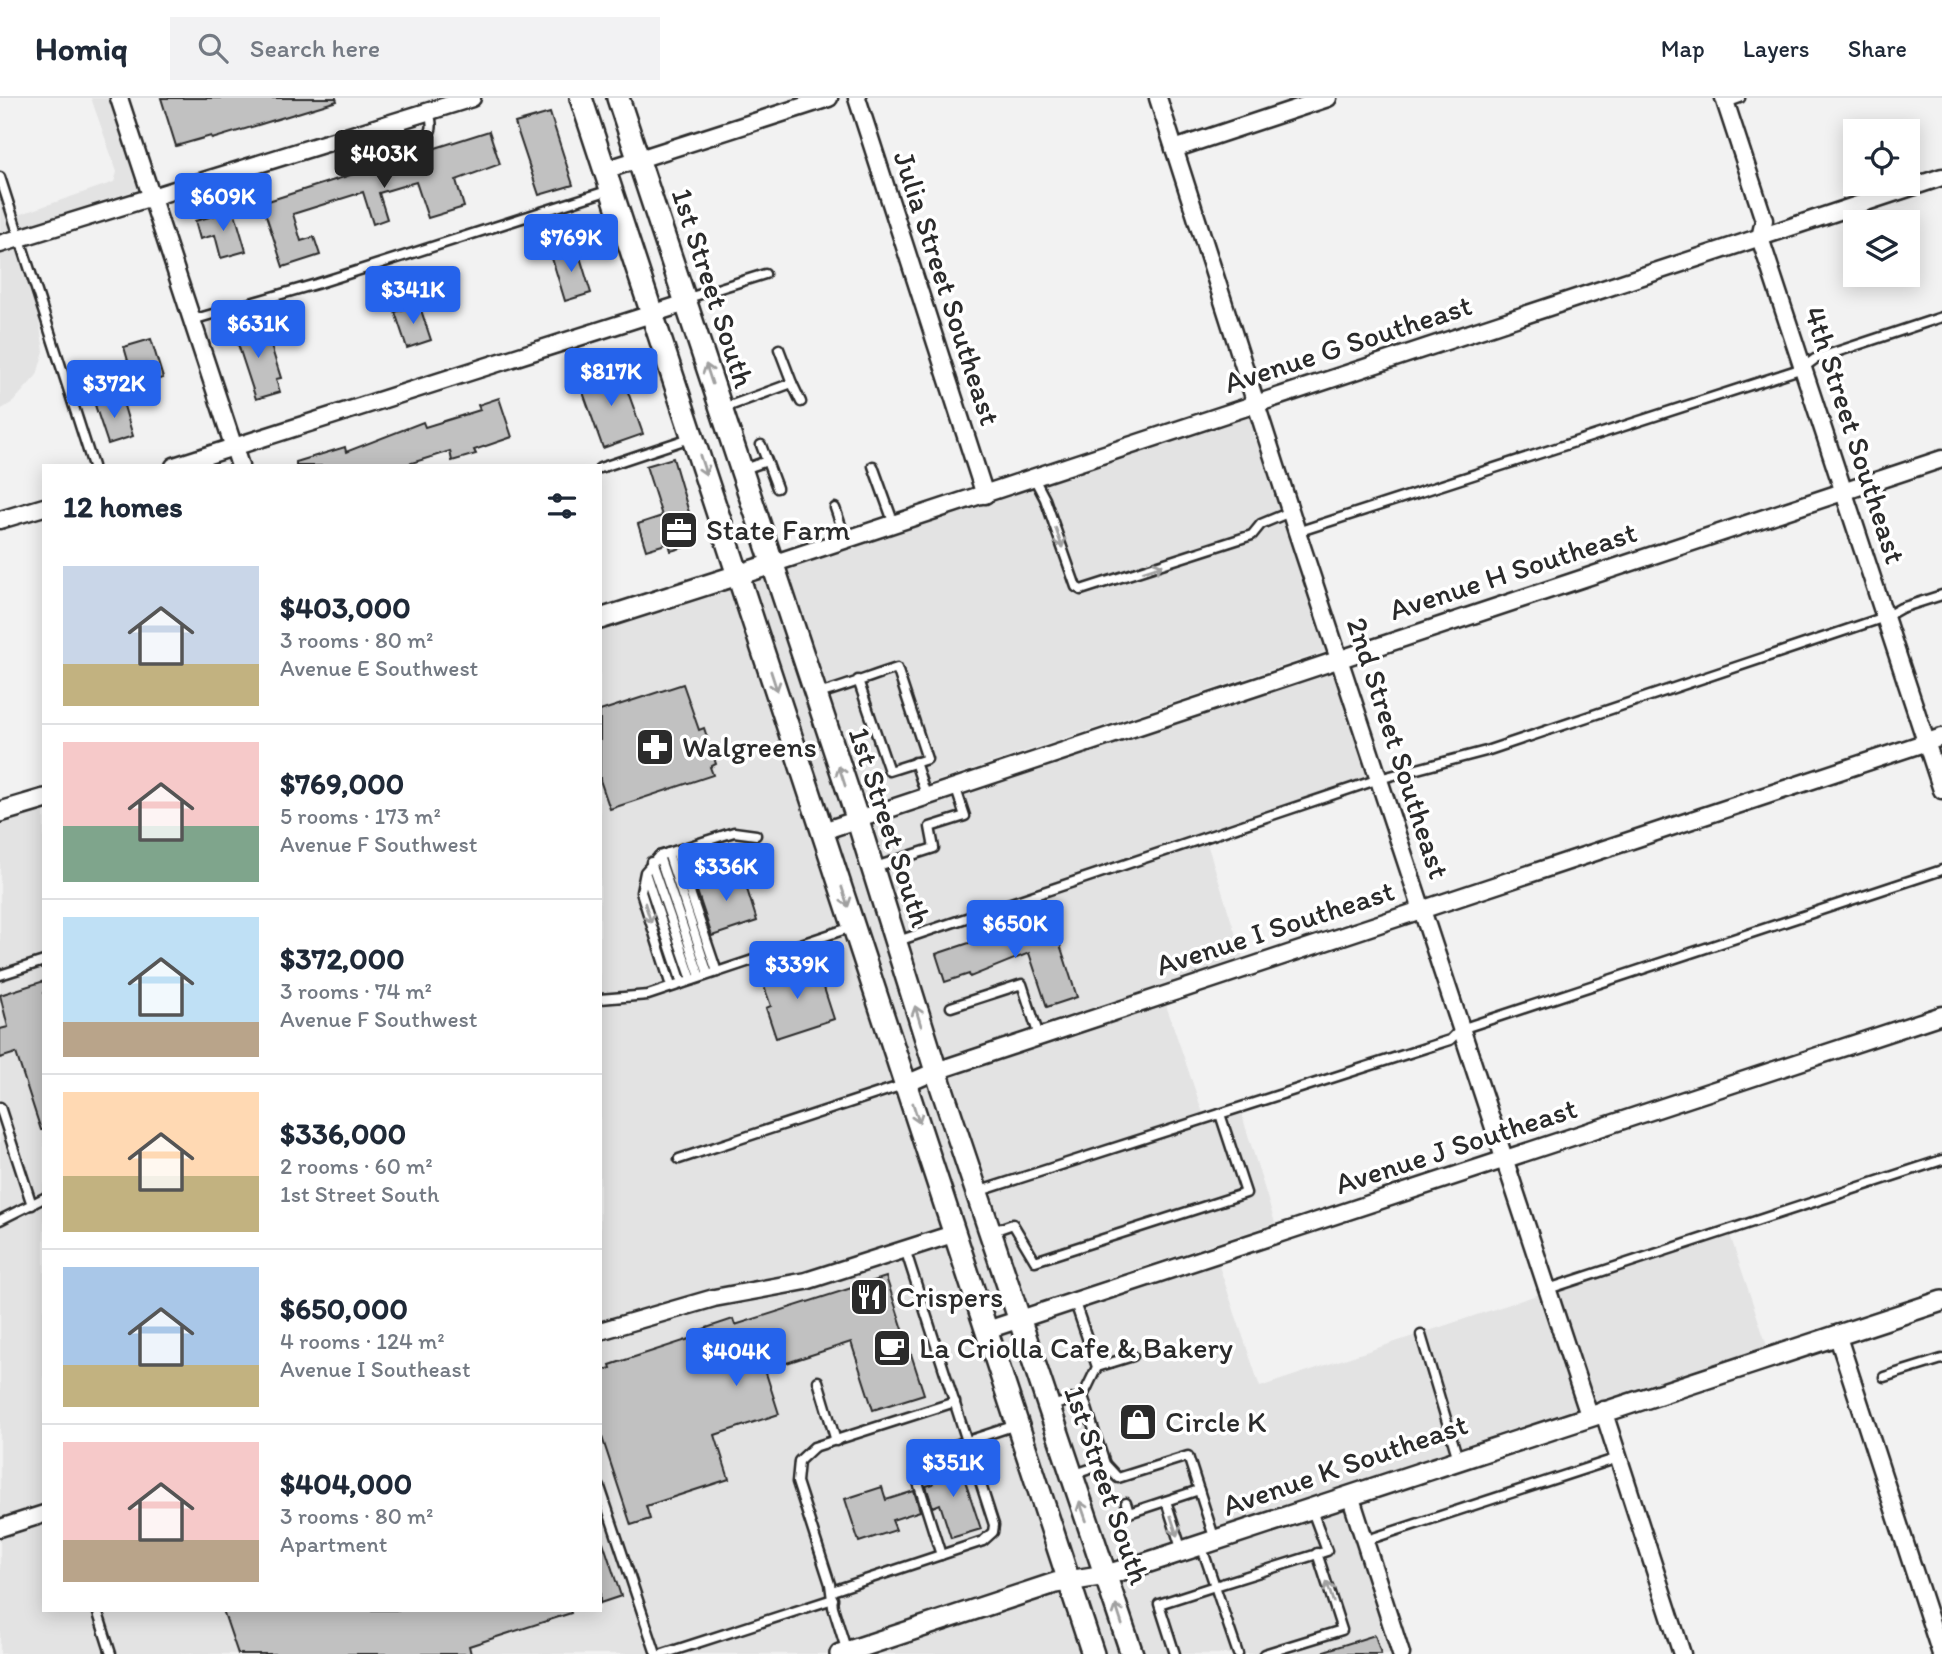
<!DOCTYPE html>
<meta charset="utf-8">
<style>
body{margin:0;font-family:Itim,sans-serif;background:#f2f2f3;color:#1f2937;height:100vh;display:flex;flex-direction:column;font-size:26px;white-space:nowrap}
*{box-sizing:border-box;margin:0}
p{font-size:23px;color:#747a83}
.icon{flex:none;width:38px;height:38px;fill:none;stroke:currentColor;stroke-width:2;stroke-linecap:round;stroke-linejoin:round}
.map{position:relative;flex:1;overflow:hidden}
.sheet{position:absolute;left:42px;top:366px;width:560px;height:1148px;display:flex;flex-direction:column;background:#fff;border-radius:0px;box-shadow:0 4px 18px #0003}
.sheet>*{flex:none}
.buttons{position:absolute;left:1843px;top:21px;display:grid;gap:14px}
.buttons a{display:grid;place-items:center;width:77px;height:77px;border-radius:0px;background:#fff;box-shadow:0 4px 18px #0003;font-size:35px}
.price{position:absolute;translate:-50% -60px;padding:0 16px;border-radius:7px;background:#2563eb;color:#fff;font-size:23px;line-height:46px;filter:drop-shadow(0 2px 4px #0008)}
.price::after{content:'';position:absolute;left:50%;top:42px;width:21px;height:16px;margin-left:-10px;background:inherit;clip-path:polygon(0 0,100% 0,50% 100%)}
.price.on{background:#222;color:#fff}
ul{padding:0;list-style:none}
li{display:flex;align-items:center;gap:21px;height:175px;padding:0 21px}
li+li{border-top:2px solid #e0e1e3}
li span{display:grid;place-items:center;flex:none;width:196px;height:140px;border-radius:0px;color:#555}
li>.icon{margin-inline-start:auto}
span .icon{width:84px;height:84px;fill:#fffc;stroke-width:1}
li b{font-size:30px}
h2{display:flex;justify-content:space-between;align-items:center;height:84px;padding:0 21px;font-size:30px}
header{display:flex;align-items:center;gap:42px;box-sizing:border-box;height:98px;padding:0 35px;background:#fff;border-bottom:2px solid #e0e1e3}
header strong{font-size:33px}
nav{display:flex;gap:38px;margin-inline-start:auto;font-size:24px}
.search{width:490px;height:63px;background:#f2f2f3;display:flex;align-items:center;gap:18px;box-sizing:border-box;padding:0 24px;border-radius:0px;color:#747a83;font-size:26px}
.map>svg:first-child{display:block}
.built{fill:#e3e3e3}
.building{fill:#c1c1c1;stroke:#2b2b2b;stroke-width:2}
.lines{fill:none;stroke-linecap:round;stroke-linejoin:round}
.service-casing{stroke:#2b2b2b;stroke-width:13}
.minor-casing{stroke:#2b2b2b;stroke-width:21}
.tertiary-casing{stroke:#2b2b2b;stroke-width:24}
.secondary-casing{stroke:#2b2b2b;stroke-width:26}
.service{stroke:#fff;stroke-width:8}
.minor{stroke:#fff;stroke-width:16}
.tertiary{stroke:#fff;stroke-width:19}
.secondary{stroke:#fff;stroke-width:21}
.oneway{stroke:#a0a0a0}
.labels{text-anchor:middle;stroke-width:7;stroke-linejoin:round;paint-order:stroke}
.street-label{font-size:30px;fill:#2b2b2b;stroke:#fff}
.poi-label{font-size:30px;fill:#2b2b2b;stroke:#fff;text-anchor:start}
</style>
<header>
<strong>Homiq</strong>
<div class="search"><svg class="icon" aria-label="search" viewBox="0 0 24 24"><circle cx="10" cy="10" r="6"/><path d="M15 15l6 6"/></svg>Search here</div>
<nav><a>Map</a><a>Layers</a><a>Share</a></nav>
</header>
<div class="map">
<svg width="1942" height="1556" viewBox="0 0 1942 1556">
<rect width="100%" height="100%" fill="#f2f2f2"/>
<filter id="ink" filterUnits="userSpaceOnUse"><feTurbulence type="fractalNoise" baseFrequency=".0143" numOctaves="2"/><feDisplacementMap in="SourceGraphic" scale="14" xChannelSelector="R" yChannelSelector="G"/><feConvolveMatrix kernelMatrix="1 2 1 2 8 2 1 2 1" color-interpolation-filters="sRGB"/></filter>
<g filter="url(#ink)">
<!-- built -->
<g class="built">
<polygon points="91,0 110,0 139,91 0,136 0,87 13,117 18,117 114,84 117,74"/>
<polygon points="27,149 44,253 37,277 13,304 0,312 0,157"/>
<polygon points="1250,318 1327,553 862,708 783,473"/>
<polygon points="772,466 923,977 1106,1477 840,1556 0,1556 0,714 44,701 44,1512 600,1512 600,521"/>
<polygon points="1334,572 1372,690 1206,742 1243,860 941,960 868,727"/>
<polygon points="1166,907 1206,1024 1241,1014 1275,1125 1024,1208 947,980"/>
<polygon points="1729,1134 1767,1248 1594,1304 1557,1190"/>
<polygon points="1218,1165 1260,1289 1540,1196 1577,1310 1111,1465 1031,1227"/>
<polygon points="1345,1409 1392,1556 1141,1556 1118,1484"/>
<polygon points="1100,1488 1122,1556 1103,1556 1082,1491"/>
<polygon points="1063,1494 1084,1556 871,1556 1058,1495"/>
</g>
<!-- building -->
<g class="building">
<polygon points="161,0 336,0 337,3 212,41 211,38 176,48"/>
<polygon points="550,15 573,87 539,97 515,25"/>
<polygon points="489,33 500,66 456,82 464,109 428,120 416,84 379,95 387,121 373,126 363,94 293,116 301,143 314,139 320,157 283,169 262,105"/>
<polygon points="234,112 246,153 221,160 215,137 200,141 195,123"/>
<polygon points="577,149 591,195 565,203 551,157"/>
<polygon points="419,206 431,242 407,250 395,214"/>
<polygon points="258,223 262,237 267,235 281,280 276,281 280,294 256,301 233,231"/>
<polygon points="151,241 163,280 135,287 124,249"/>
<polygon points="619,269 643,336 603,350 579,283"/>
<polygon points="121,298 133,338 108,346 95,307"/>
<polygon points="499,300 512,339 474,352 476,356 452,363 450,353 402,368 296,368 296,364 345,349 346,354 423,324 425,329 480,312 478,307"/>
<polygon points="673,360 698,445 671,453 669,445 646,452 638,426 662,418 646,368"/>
<polygon points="683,586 699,632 704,630 716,666 710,669 713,677 610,711 600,682 600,613"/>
<polygon points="741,772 757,823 712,838 695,787"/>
<polygon points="1053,825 1077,899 1047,909 1029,855 970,879 969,876 945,884 936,856 1011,831 1013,838"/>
<polygon points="816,865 834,921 776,940 766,910 771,908 762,883"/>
<polygon points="44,883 44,1032 41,1032 16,955 0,960 0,931 8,929 0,897"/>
<polygon points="886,1179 924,1296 873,1312 851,1244 765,1272 779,1316 715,1337 729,1381 646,1408 650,1421 631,1427 600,1333 600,1273 611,1270 610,1267 699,1238 697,1233 733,1221 735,1227"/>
<polygon points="958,1362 981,1431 951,1440 940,1406 933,1409 926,1388 933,1386 928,1372"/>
<polygon points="882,1389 886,1402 914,1393 920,1413 892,1422 896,1432 859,1444 845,1401"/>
<polygon points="600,1444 603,1444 621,1498 600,1505"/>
<polygon points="223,1512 570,1512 571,1515 469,1548 471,1556 238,1556"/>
<polygon points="1375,1537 1381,1556 1324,1556 1324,1553"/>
</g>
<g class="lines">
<defs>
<g id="service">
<polyline points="1726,5 1740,0"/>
<path d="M397,23L405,38L421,43C434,35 433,27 429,13"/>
<polyline points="0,79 93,368"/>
<polyline points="685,201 765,176"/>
<polyline points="192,222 316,186 610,92"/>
<polyline points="792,285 801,304"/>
<polyline points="724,310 792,285 779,251"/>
<polyline points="761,347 777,390"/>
<polyline points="873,368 894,426"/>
<polyline points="600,370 690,340"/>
<polyline points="744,371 767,363"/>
<polyline points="1034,380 1045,401 1076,489 1081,492 1252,437 1261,426 1290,414"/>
<polyline points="835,410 846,442"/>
<polyline points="1297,434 1803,270 1815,261 1942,219"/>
<path d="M818,596C845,589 871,578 897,570L927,661L889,673L858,582"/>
<polyline points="915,664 926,697"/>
<polyline points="676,753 717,874"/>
<polyline points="668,755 708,876"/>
<polyline points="659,758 700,879"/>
<polyline points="651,764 692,882"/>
<polyline points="875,769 934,750 930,729 965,718 955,688"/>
<polyline points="646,777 682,885"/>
<polyline points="898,843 1379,681 1486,653 1885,519 1901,510 1942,497"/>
<polyline points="0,877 44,863"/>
<polyline points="671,888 641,794 645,774 659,758 734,734 756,737"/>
<polyline points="600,901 648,897 852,829"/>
<polyline points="951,909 1022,886 1039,938"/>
<polyline points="0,1009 32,1107"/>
<polyline points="679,1061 906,986"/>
<polyline points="977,1094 1450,942 1461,931 1942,772"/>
<polyline points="0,1122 44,1100"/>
<polyline points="993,1133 1013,1126 1035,1163 1246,1095 1220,1016"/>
<polyline points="1548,1191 1942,1062"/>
<polyline points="1074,1202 1097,1269 1083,1298 1105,1366 1118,1380 1188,1358 1215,1442"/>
<polyline points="1421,1237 1458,1361"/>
<polyline points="1097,1269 1133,1258"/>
<polyline points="1884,1279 1942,1261"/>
<polyline points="818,1283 836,1343"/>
<polyline points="1049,1309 1083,1298"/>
<polyline points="1075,1376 1105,1366"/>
<polyline points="600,1389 656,1556"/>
<polyline points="1166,1403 1182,1453"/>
<polyline points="1126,1405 1129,1415 1199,1392"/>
<polyline points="1364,1443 1618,1360"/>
<polyline points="941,1457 916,1378 917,1365 928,1356 1016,1327"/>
<polyline points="832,1493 983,1443 993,1434 994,1427 905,1151"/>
<polyline points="97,1512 111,1556"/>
<polyline points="847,1554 833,1509 830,1486 797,1384 799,1363 814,1349 955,1304"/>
<polyline points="663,1556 833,1501"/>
<polyline points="1175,1556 1159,1506 1215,1488 1201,1447"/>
<polyline points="1238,1556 1215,1488 1327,1453 1311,1410"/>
<polyline points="1264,1556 1342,1532 1317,1455"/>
</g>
<g id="minor">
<polyline points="119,0 240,368"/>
<polyline points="857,0 985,397"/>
<polyline points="1158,0 1297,434 1589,1317"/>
<polyline points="1724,0 1764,122 1760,140 1942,692"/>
<polyline points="1174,51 1328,0"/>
<polyline points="605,72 829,0"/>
<polyline points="0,146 472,0"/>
<polyline points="174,368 686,205"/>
<polyline points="0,422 44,409"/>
<polyline points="772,466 1942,79"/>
<polyline points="823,733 1942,361"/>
<polyline points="906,986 936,973 1942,639"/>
<polyline points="987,1232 1942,917"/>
<polyline points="600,1233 714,1200 806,1183 956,1135"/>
<polyline points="1837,1236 1941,1556"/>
<polyline points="1603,1312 1682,1556"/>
<polyline points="1350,1397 1401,1556"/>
<polyline points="0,1430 44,1416"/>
</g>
<g id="tertiary">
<polyline points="600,521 772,466"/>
<polyline points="0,714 44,701"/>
<polyline points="840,1556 1055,1485 1106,1477 1143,1466 1942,1203"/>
</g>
<g id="secondary">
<polyline points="581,0 1093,1556"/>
<polyline points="618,0 857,720 936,973 1132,1556"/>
</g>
</defs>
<!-- service casing -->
<use href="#service" class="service-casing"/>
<!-- minor casing -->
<use href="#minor" class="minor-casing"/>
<!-- tertiary casing -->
<use href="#tertiary" class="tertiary-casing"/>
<!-- secondary casing -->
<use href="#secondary" class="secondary-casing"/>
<!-- service -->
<use href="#service" class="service"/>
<!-- minor -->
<use href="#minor" class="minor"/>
<!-- tertiary -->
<use href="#tertiary" class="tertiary"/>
<!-- secondary -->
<use href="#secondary" class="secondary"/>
</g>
<!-- one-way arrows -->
<defs><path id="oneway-shaft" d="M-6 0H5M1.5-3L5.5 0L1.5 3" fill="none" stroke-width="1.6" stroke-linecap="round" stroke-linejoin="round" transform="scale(1.75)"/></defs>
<g class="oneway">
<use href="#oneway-shaft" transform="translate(709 276) rotate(-108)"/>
<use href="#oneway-shaft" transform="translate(703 367) rotate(72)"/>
<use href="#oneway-shaft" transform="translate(1059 440) rotate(71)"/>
<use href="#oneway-shaft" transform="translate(1153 470) rotate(-18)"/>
<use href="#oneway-shaft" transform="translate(774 583) rotate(72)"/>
<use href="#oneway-shaft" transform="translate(842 678) rotate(-108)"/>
<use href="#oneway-shaft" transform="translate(845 799) rotate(72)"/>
<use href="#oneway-shaft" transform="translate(648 815) rotate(72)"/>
<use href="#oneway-shaft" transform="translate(918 918) rotate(-107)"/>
<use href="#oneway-shaft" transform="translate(916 1015) rotate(72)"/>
<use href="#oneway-shaft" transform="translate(1083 1413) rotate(-109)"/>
<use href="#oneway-shaft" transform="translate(1174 1428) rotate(72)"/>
<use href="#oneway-shaft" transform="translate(1330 1494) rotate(-108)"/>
<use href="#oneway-shaft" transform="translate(1119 1517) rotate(-108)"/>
</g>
</g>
<!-- icons -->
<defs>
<symbol id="office-square" viewBox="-11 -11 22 22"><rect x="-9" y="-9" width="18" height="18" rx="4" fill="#2b2b2b" stroke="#fff"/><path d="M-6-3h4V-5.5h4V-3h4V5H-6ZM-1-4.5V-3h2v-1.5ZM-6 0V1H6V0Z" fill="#fff"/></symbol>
<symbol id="pharmacy-square" viewBox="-11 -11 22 22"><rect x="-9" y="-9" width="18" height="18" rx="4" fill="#2b2b2b" stroke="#fff"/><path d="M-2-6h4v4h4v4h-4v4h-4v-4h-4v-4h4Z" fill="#fff"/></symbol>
<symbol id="restaurant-square" viewBox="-11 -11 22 22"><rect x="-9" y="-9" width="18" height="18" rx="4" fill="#2b2b2b" stroke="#fff"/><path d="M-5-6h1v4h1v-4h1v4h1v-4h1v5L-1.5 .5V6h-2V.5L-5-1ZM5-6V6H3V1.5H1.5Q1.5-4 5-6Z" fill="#fff"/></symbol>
<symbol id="cafe-square" viewBox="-11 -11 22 22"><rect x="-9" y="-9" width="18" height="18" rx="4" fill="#2b2b2b" stroke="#fff"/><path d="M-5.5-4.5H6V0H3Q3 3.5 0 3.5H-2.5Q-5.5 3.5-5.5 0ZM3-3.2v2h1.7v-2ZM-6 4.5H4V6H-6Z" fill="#fff"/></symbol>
<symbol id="shop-square" viewBox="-11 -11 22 22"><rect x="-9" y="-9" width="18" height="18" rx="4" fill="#2b2b2b" stroke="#fff"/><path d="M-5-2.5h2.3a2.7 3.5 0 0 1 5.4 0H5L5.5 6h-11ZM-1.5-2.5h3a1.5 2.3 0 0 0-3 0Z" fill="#fff"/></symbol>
</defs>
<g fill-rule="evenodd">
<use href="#office-square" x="657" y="410" width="44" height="44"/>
<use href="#pharmacy-square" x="633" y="627" width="44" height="44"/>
<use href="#restaurant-square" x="847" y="1177" width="44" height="44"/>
<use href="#cafe-square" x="870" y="1228" width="44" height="44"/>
<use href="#shop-square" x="1116" y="1302" width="44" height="44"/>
</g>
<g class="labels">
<!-- street labels -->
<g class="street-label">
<text transform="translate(713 190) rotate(72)" y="10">1st Street South</text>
<text transform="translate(947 190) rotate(72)" y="10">Julia Street Southeast</text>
<text transform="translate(1348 246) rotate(-18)" y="10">Avenue G Southeast</text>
<text transform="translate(1855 337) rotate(72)" y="10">4th Street Southeast</text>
<text transform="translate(1513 473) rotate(-18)" y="10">Avenue H Southeast</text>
<text transform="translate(1398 650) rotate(72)" y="10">2nd Street Southeast</text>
<text transform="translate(890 729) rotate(72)" y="10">1st Street South</text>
<text transform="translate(1275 830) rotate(-18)" y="10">Avenue I Southeast</text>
<text transform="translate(1456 1048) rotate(-18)" y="10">Avenue J Southeast</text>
<text transform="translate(1345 1367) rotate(-19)" y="10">Avenue K Southeast</text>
<text transform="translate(1107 1387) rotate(71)" y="10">1st Street South</text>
</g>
<!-- poi labels -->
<g class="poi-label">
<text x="706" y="442">State Farm</text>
<text x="682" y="659">Walgreens</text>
<text x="896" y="1209">Crispers</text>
<text x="919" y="1260">La Criolla Cafe &amp; Bakery</text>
<text x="1165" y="1334">Circle K</text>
</g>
</g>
</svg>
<div class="buttons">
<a><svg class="icon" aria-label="locate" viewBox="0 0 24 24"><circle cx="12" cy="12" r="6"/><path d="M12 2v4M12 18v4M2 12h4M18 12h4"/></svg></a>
<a><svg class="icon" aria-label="layers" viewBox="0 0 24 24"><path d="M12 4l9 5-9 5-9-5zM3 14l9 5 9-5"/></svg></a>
</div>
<b class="price on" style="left:384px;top:92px">$403K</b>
<b class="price" style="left:223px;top:135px">$609K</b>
<b class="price" style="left:571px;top:176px">$769K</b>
<b class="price" style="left:413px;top:228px">$341K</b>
<b class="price" style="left:258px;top:262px">$631K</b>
<b class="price" style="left:611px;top:310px">$817K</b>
<b class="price" style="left:114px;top:322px">$372K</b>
<b class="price" style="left:726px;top:805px">$336K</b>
<b class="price" style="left:1015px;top:862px">$650K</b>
<b class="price" style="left:797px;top:903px">$339K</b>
<b class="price" style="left:736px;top:1290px">$404K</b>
<b class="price" style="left:953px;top:1401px">$351K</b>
<section class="sheet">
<h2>12 homes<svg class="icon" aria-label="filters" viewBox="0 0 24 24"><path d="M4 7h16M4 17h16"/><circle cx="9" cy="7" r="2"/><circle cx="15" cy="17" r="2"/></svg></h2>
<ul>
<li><span style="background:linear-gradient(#c9d6e8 70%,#c2b280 0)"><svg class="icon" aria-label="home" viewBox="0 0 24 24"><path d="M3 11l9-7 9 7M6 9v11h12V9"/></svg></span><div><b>$403,000</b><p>3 rooms · 80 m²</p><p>Avenue E Southwest</p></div></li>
<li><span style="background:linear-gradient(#f6c9c9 60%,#7fa58c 0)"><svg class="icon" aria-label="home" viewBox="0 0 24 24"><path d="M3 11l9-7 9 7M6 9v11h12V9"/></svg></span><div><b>$769,000</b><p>5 rooms · 173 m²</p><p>Avenue F Southwest</p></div></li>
<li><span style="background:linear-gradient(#bfe0f5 75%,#b9a48a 0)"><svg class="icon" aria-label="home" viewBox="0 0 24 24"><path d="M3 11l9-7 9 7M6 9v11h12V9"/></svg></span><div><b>$372,000</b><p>3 rooms · 74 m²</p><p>Avenue F Southwest</p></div></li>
<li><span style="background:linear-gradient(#ffd9b3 60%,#c2b280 0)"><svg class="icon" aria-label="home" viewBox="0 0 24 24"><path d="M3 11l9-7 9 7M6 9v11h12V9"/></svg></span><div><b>$336,000</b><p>2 rooms · 60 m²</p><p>1st Street South</p></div></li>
<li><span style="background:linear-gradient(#a9c7e8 70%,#c2b280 0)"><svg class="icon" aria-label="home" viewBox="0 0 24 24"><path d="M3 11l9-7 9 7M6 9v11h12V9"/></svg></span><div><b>$650,000</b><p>4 rooms · 124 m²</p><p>Avenue I Southeast</p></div></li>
<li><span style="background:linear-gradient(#f6c9c9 70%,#b9a48a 0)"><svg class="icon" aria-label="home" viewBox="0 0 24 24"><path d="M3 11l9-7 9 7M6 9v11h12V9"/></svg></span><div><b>$404,000</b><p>3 rooms · 80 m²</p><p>Apartment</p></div></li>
</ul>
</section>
</div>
